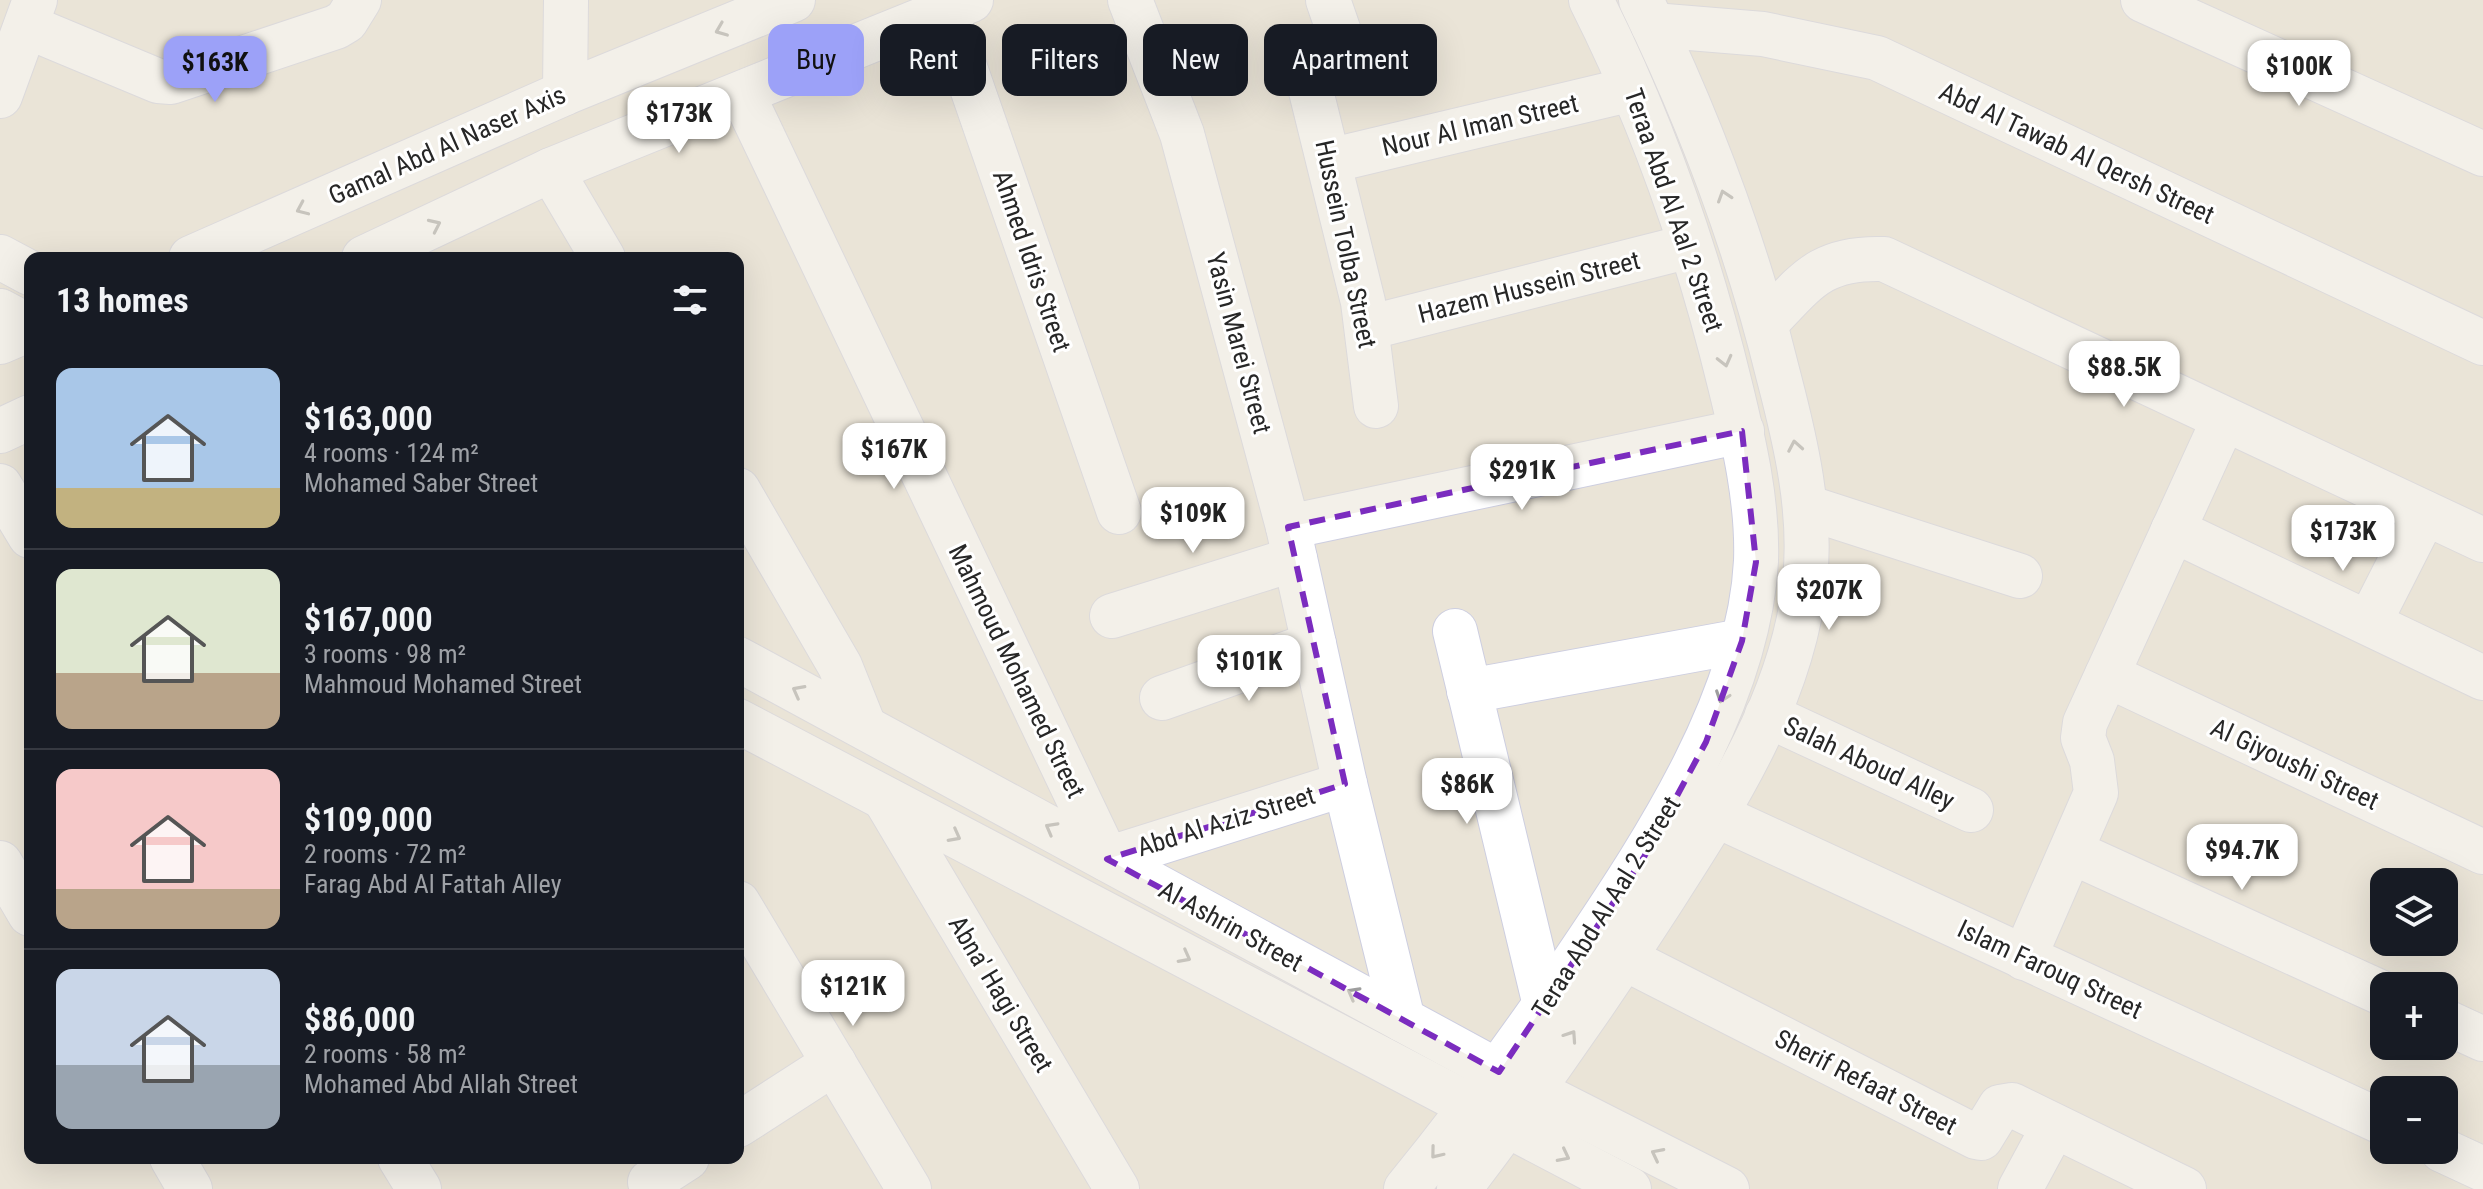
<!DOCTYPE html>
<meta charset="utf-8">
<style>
body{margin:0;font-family:"Roboto Condensed",sans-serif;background:#242831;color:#f1f3f6;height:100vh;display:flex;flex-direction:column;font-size:30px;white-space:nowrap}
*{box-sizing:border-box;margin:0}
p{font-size:26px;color:#9ea1a6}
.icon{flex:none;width:44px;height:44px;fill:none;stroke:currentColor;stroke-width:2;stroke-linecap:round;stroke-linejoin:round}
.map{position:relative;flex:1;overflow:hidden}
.drawer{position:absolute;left:24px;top:252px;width:720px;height:912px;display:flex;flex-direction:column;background:#171b24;border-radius:16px;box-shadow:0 8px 32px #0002}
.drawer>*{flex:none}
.banner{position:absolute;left:768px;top:24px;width:760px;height:72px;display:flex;gap:16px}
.controls{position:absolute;left:2370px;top:868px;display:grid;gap:16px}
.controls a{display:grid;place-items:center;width:88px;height:88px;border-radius:16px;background:#171b24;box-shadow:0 8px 32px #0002;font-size:40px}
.price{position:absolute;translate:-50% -68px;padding:0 18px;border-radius:16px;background:#fff;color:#222;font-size:26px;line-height:52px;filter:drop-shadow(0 2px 4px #0008)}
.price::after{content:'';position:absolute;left:50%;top:48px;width:24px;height:18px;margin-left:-12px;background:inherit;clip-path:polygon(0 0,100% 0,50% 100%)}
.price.selected{background:#9ca1f8;color:#111}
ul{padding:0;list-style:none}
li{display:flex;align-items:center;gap:24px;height:200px;padding:0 32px}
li+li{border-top:2px solid #363941}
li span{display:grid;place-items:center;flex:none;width:224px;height:160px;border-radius:16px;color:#555}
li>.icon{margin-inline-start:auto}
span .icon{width:96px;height:96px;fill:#fffc;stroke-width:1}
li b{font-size:34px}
h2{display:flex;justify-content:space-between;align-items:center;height:96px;padding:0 32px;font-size:34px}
.tag{padding:0 28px;border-radius:16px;background:#171b24;box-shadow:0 8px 32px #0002;font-size:28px;line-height:72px}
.tag.selected{background:#9ca1f8;color:#111}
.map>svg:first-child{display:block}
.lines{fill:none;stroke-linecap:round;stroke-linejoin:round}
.minor-casing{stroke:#cdcee0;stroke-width:46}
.tertiary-casing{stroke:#cdcee0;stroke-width:46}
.minor{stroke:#fff;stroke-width:44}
.tertiary{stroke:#fff;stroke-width:44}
.oneway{stroke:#9e9e9e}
.marked{fill:none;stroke:#7b2cbf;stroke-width:6;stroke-dasharray:16 10;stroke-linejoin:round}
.labels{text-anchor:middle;stroke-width:6;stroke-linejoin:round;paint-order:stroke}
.street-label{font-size:26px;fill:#272727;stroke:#fff}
</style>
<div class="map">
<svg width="2483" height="1189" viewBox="0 0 2483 1189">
<rect width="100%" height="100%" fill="#eae4d7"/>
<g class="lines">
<defs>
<g id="minor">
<polyline points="1130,0 1182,134 1288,527 1345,784 1403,1020"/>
<polyline points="1328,0 1349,61"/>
<polyline points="2143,0 2483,154"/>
<polyline points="945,10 1119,512"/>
<polyline points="1653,25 1763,34 1877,58 2483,343"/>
<polyline points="26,26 158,81 171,82 336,27 346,21 359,0"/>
<polyline points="1309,83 1363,302 1376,406"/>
<polyline points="565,93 566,0"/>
<polyline points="742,93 1107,859 1345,784"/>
<polyline points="0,96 35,0"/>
<polyline points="1329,161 1632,89"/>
<polyline points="551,170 603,258"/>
<polyline points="0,257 30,273"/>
<polyline points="0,311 30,327"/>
<path d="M1766,323C1807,280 1821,257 1884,259L2483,540"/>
<polyline points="1367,328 1690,246"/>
<polyline points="0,486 30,536"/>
<polyline points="738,490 840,666 864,726"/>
<polyline points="1806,507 2020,576"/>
<polyline points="1288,527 1742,431"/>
<polyline points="2173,530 2483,678"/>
<polyline points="1112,616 1295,559"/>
<polyline points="2369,623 2425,513"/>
<polyline points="1455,631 1545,1005"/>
<polyline points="738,659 1534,1091 1727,1189"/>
<polyline points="2107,675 2483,852"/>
<polyline points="1469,691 1742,641"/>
<polyline points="1162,698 1314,644"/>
<polyline points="1767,715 1971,810"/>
<polyline points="738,721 1629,1189"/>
<polyline points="885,799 1117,1189"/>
<polyline points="1716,815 2384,1123"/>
<polyline points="2072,852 2384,994"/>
<polyline points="0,863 30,914"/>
<polyline points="738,903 909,1189"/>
<polyline points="1624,958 1976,1137 1981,1138 2000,1107 2012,1105 2184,1189"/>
<polyline points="2024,958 2096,793 2092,761 2083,738 2085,723 2224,419"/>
<polyline points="2444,1021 2483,1039"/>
<polyline points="738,1125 834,1063"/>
<polyline points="2442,1150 2483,1169"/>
<polyline points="172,1158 190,1189"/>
<polyline points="400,1158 419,1189"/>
<polyline points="650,1182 687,1158"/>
<polyline points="2020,1189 2054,1126"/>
</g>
<g id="tertiary">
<polyline points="191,258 565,93 793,0"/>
<polyline points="364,258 551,170 971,0"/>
<polyline points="0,342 30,329"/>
<polyline points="0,431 30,417"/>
<path d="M1406,1189C1469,1112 1527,1032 1582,950C1656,840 1749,698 1756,561C1758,502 1744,442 1730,385C1698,253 1652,121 1591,0"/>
<path d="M1459,1189C1530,1096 1597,1001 1660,903C1723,805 1793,699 1805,580C1812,512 1796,443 1779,378C1747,247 1700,121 1641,0"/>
</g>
</defs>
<!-- minor casing -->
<use href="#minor" class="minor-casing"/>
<!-- tertiary casing -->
<use href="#tertiary" class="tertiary-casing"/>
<!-- minor -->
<use href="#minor" class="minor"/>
<!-- tertiary -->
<use href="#tertiary" class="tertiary"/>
</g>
<!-- one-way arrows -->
<defs><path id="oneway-chevron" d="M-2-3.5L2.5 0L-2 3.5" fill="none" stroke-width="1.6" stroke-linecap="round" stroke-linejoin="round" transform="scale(2)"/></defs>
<g class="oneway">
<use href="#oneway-chevron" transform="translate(721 30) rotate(158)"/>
<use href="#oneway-chevron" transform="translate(1724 196) rotate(-108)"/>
<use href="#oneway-chevron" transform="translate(302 209) rotate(156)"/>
<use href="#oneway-chevron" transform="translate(435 225) rotate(-25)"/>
<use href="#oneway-chevron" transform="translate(1725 361) rotate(76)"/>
<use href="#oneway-chevron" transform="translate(1795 446) rotate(-100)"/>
<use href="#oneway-chevron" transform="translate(798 691) rotate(-152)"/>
<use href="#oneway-chevron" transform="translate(1722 697) rotate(109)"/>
<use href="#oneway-chevron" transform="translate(1051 828) rotate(-151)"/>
<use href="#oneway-chevron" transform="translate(955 836) rotate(28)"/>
<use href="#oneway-chevron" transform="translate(1185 957) rotate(28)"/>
<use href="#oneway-chevron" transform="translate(1353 993) rotate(-151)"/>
<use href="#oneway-chevron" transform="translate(1571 1036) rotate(-56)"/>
<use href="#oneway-chevron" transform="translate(1436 1153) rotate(129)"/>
<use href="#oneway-chevron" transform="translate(1657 1154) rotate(-153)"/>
<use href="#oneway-chevron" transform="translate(1564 1156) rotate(27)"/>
</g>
<!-- marked area -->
<path d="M0 0H2483V1189H0ZM1742,431L1756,562L1742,641L1706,742L1644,857L1499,1072L1107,859L1345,784L1288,527Z" fill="#eae4d7" fill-opacity=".55" fill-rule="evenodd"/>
<path class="marked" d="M1742,431L1756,562L1742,641L1706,742L1644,857L1499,1072L1107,859L1345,784L1288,527Z"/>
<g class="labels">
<!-- street labels -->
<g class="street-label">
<text transform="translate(1480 125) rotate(-13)" y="9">Nour Al Iman Street</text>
<text transform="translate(447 145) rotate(-24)" y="9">Gamal Abd Al Naser Axis</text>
<text transform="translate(2077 153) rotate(25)" y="9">Abd Al Tawab Al Qersh Street</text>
<text transform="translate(1674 210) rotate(71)" y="9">Teraa Abd Al Aal 2 Street</text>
<text transform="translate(1346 244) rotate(78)" y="9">Hussein Tolba Street</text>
<text transform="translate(1032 261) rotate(71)" y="9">Ahmed Idris Street</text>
<text transform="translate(1529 287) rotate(-14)" y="9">Hazem Hussein Street</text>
<text transform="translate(1239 343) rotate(75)" y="9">Yasin Marei Street</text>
<text transform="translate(1017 671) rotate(64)" y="9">Mahmoud Mohamed Street</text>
<text transform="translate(1869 763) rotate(25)" y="9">Salah Aboud Alley</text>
<text transform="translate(2295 764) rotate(25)" y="9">Al Giyoushi Street</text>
<text transform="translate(1226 821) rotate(-17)" y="9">Abd Al Aziz Street</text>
<text transform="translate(1606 907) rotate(-58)" y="9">Teraa Abd Al Aal 2 Street</text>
<text transform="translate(1231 926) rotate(29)" y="9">Al Ashrin Street</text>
<text transform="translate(2050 969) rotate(25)" y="9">Islam Farouq Street</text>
<text transform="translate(1001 994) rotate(59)" y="9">Abna' Hagi Street</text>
<text transform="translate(1866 1082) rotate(27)" y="9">Sherif Refaat Street</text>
</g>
</g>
</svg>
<div class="controls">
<a><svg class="icon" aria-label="layers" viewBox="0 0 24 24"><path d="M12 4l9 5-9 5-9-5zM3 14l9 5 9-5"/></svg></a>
<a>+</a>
<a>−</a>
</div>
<b class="price selected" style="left:215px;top:104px">$163K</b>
<b class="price" style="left:2299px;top:108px">$100K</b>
<b class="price" style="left:679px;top:155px">$173K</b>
<b class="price" style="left:2124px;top:409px">$88.5K</b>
<b class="price" style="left:894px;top:491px">$167K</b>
<b class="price" style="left:1522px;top:512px">$291K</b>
<b class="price" style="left:1193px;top:555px">$109K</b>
<b class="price" style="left:2343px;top:573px">$173K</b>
<b class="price" style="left:1829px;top:632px">$207K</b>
<b class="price" style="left:1249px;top:703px">$101K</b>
<b class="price" style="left:1467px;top:826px">$86K</b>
<b class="price" style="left:2242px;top:892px">$94.7K</b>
<b class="price" style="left:853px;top:1028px">$121K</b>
<div class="banner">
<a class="tag selected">Buy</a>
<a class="tag">Rent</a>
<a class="tag">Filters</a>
<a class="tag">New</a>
<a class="tag">Apartment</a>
</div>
<section class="drawer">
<h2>13 homes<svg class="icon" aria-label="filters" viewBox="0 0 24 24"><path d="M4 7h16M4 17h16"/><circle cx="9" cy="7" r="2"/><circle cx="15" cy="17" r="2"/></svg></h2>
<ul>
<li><span style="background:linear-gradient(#a9c7e8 75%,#c2b280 0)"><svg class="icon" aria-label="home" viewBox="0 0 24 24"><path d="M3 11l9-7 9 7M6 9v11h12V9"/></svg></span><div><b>$163,000</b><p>4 rooms · 124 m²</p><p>Mohamed Saber Street</p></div></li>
<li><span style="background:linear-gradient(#dfe7d0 65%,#b9a48a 0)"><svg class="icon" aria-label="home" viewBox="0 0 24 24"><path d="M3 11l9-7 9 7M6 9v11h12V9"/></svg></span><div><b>$167,000</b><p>3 rooms · 98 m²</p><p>Mahmoud Mohamed Street</p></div></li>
<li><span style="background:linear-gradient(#f6c9c9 75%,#b9a48a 0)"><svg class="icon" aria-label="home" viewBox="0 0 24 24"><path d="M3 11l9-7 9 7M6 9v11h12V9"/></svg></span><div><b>$109,000</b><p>2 rooms · 72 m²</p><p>Farag Abd Al Fattah Alley</p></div></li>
<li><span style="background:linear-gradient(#c9d6e8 60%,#9aa5b1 0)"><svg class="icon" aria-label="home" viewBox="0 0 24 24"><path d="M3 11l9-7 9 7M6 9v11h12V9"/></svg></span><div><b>$86,000</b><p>2 rooms · 58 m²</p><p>Mohamed Abd Allah Street</p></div></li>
</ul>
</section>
</div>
